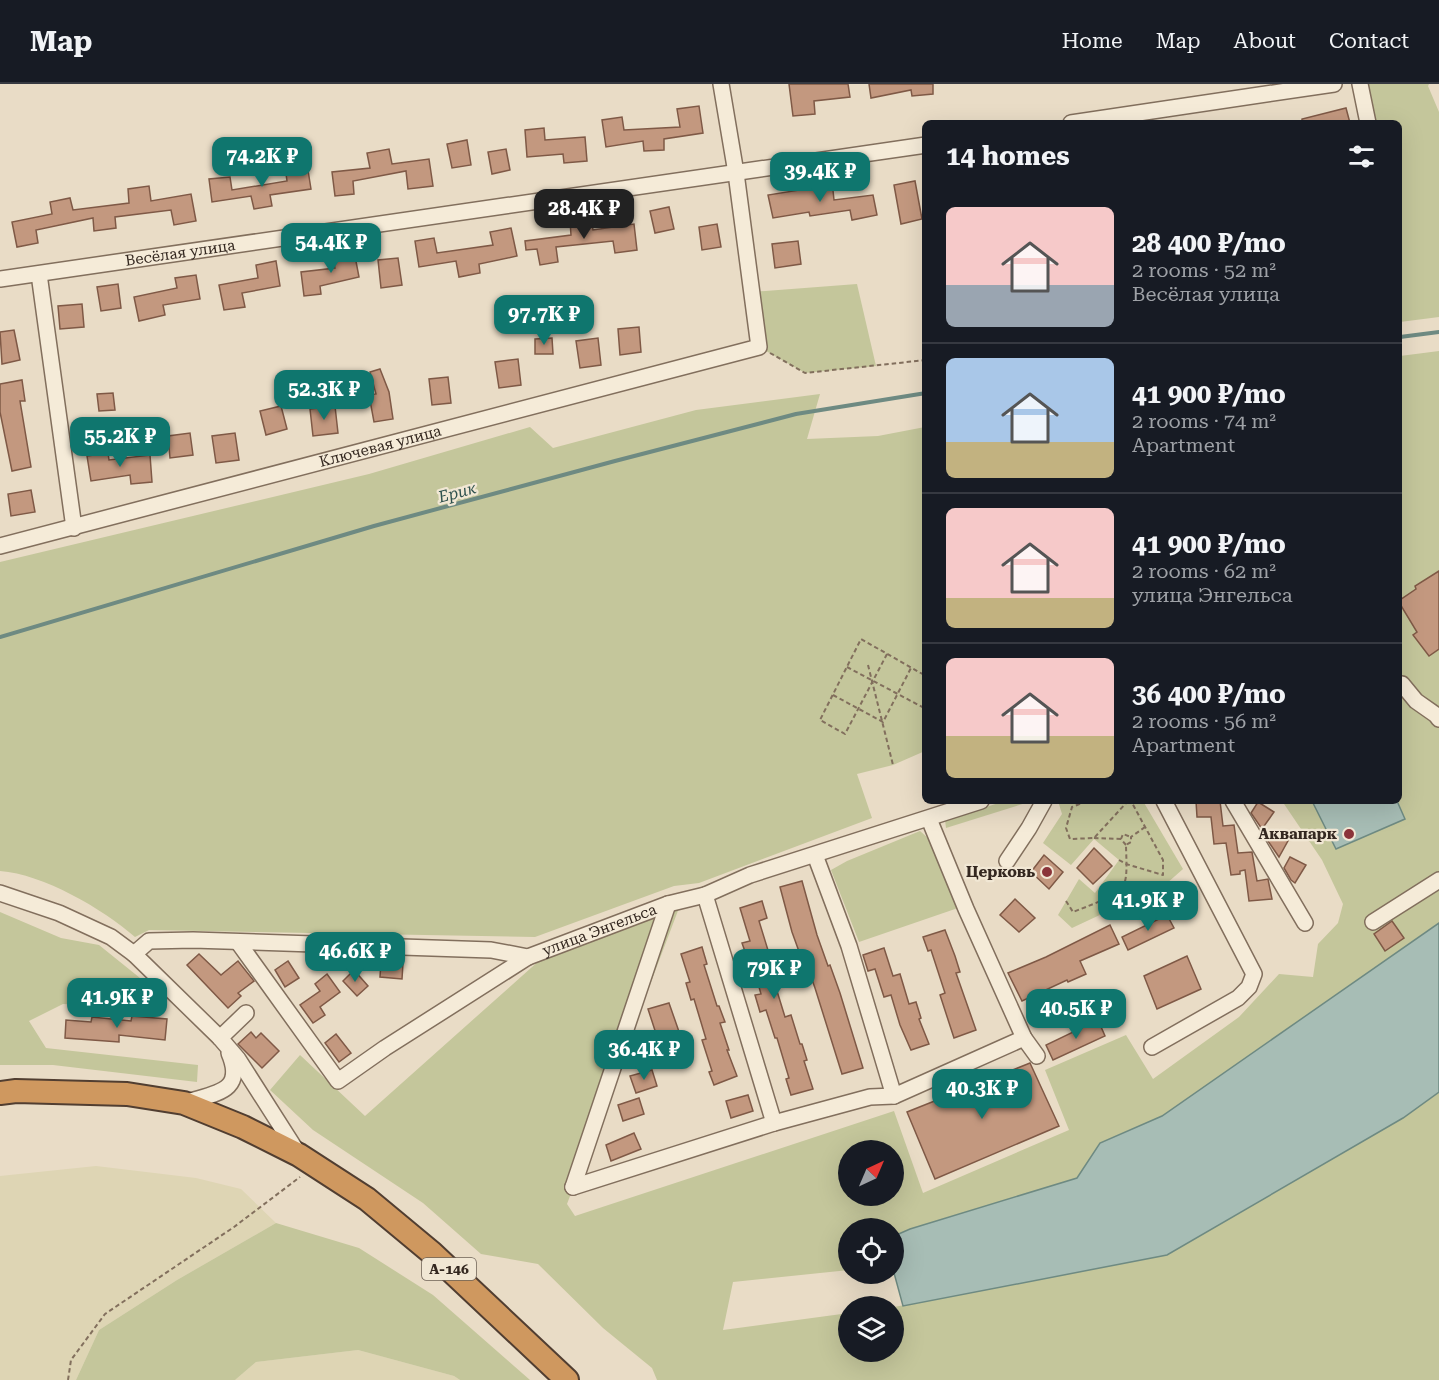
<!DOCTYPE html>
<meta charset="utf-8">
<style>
body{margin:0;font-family:"Roboto Serif",serif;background:#242831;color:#f1f3f6;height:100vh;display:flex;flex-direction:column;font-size:22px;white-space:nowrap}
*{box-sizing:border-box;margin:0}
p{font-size:20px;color:#9ea1a6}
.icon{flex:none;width:33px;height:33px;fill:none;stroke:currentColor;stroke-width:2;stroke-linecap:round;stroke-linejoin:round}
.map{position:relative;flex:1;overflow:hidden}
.side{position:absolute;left:922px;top:36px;width:480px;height:684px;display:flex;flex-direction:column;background:#171b24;border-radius:9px;box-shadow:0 6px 24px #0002}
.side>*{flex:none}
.needle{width:39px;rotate:44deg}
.controls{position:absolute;left:838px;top:1056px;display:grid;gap:12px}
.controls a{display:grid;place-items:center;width:66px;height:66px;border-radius:50%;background:#171b24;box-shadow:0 6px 24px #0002;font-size:30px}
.price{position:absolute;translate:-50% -51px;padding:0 14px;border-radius:12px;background:#0f766e;color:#fff;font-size:20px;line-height:39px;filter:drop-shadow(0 2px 3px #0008)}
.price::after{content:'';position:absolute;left:50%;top:36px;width:18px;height:14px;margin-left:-9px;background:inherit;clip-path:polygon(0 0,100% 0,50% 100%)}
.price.active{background:#222;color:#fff}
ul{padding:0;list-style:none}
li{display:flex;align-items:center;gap:18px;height:150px;padding:0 24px}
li+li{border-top:2px solid #363941}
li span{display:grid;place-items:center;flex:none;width:168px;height:120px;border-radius:9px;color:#555}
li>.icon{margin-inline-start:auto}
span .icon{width:72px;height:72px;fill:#fffc;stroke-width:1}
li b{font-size:26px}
h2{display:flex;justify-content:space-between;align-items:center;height:72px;padding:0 24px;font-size:26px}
header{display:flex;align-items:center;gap:36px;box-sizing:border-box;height:84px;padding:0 30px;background:#171b24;border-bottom:2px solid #363941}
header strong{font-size:28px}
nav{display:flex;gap:33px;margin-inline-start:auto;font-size:21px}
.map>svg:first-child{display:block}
.farmland{fill:#ded5b4}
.green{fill:#c4c69b;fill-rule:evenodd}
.water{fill:#a7bdb5;stroke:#6e8a82;stroke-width:1.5}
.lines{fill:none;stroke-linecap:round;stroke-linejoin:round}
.stream{stroke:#6e8a82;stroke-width:4}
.building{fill:#c3987f;stroke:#7f5946;stroke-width:1.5}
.minor-casing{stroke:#826f5d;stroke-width:18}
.highway-casing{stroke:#513e31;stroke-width:26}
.path{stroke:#826f5d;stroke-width:2;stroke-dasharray:4.5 3;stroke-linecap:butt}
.minor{stroke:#f5ebd8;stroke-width:15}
.highway{stroke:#cf985f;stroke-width:22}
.poi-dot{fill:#8b343a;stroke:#f1e7d4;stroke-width:2}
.labels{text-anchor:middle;stroke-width:4.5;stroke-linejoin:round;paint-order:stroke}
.shield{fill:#f1e7d4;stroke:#6d6156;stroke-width:1.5}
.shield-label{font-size:14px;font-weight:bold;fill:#342820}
.street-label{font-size:15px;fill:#342820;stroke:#f1e7d4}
.poi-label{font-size:15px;font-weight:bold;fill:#342820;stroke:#f1e7d4;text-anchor:end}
.water-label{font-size:16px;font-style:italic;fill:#30524e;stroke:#f1e7d4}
</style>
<header>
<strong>Map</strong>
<nav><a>Home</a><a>Map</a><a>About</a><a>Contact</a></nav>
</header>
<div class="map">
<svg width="1439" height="1296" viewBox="0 0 1439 1296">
<rect width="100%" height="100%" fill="#e9dcc6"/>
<!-- farmland -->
<g class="farmland">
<polygon points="96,1082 196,1094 241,1105 276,1139 177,1196 99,1246 76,1296 0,1296 0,1092"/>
<polygon points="358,1266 454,1292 460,1296 235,1296 256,1278"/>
</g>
<!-- green -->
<g class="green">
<polygon points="1360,0 1429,0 1428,2 1439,28 1439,233 1400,238 1400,39 1368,39"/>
<polygon points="857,200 876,282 805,289 759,263 751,208"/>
<path d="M1439,267V839L1162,1032L1100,1059L1077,1094L910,1145L894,1152V1144H849V1186L733,1198L723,1246L849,1229V1268H894V1223L1167,1171L1403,1034L1439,1008V1296H657L652,1284L603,1244L538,1180L481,1170L423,1119L313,1046L270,1006L300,971L365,1032L541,875L679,824L567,1120L575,1132L894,1027L923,1109L1069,1046L1045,986L1126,951L1153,995L1239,933L1279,890L1313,893L1318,860L1338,839L1343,820L1322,776L1282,717H1400V272ZM849,1066H894V1112H849Z"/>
<path d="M820,310L807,355L878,352L925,343V667L893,681L857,690L872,734L699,799L674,802L535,853L149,846L135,853C103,825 43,790 0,787V478L369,390L530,343L553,364L696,326Z"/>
<polygon points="1005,717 1032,717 946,744 945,736"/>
<polygon points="1058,717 1143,717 1183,785 1166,800 1072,844 1058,831 1079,795 1095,809 1119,776 1094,755 1071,781 1043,759 1062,730"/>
<polygon points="920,747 928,754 958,824 859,858 831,786 847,777"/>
<polygon points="0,828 61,854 99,861 140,894 156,924 63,920 29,937 46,964 198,981 197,998 53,981 0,981"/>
<polygon points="276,1139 359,1164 433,1211 530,1296 460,1296 454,1292 358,1266 256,1278 235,1296 76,1296 99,1246 177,1196"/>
</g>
<!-- water -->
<g class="water">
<polygon points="1312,717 1397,717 1405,735 1336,765"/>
<polygon points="1439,839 1439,1008 1403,1034 1167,1171 903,1222 894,1189 894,1152 910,1145 1077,1094 1100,1059 1162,1032"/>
</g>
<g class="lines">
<!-- stream -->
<g class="stream">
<polyline points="1400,253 1439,248"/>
<polyline points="0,553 374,442 615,377 796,330 926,309"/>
</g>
</g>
<!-- building -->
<g class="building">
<polygon points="789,0 848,0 850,13 814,17 815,30 793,32"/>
<polygon points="869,0 933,0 933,10 912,12 911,6 871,14"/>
<polygon points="699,22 703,49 664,55 664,66 644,67 643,57 606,63 602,36 622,33 624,46 680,43 677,25"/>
<polygon points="1346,24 1350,39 1302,39 1302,35"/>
<polygon points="544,44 545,56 585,53 587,77 564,79 563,70 527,73 525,46"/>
<polygon points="467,56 471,81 452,84 447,60"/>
<polygon points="389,65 392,80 429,75 433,102 408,105 406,87 353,97 354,110 335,112 332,88 370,84 367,69"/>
<polygon points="506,65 510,86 492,90 488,68"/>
<polygon points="307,80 311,105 270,111 272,122 254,125 251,112 212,118 209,95 230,93 232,106 287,97 285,83"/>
<polygon points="832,97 834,116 873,111 877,131 852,136 850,126 810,132 809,128 773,134 768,111 806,105 805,101"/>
<polygon points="915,97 922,135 901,140 894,101"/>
<polygon points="149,102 151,117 191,110 196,137 174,141 171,126 115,133 116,144 94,147 93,134 36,146 38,159 17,163 12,138 52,130 50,118 70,114 73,126 129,119 128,105"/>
<polygon points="669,123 674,145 655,149 650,127"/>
<polygon points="591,134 593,146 634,140 637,166 615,169 613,157 556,163 558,178 540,181 537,165 526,166 525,157 571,151 570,137"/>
<polygon points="717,140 721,163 702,166 699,143"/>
<polygon points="511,144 517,172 479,180 480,189 459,193 456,177 419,183 415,157 434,154 437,169 493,161 490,148"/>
<polygon points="798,157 801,180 775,184 772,160"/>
<polygon points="354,167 359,193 320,202 321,210 304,212 301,188 335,184 332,171"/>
<polygon points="398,174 402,201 381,204 378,176"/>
<polygon points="276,177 280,202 242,209 245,223 224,226 219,201 258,194 256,181"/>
<polygon points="196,191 200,215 163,221 165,231 139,237 134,213 177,204 175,194"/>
<polygon points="118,200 121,224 101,227 97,203"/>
<polygon points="82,220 84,243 60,245 58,222"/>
<polygon points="639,243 641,268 620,271 618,245"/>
<polygon points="14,246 20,276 2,280 0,248"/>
<polygon points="552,254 553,270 535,270 535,255"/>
<polygon points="598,254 601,281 580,284 576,257"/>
<polygon points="518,275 521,301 499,304 495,278"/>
<polygon points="380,285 389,308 393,335 374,338 369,311 376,310 370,288"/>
<polygon points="448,293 451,319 432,321 429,295"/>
<polygon points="22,296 25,317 20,317 31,383 12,387 0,328 0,300"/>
<polygon points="113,309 115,326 99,327 97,310"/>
<polygon points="281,322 287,345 266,351 260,327"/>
<polygon points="335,322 338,349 313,352 310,325"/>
<polygon points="190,349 193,371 170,374 168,352"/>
<polygon points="235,349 239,376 216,379 212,352"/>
<polygon points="108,369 109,376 150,371 152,398 131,400 130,391 91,397 87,372"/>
<polygon points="31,406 35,428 11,432 8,410"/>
<polygon points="1439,487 1439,565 1429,572 1413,551 1417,548 1400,520 1400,516 1416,505 1415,502"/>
<polygon points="1196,717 1220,717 1223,742 1234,741 1238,769 1252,768 1257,797 1268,795 1272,815 1249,817 1245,786 1240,787 1240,790 1231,791 1226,759 1214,760 1211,733 1197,733"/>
<polygon points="1258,718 1274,728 1262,745 1251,729"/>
<polygon points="1274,746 1289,755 1279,773 1268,757"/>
<polygon points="1094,764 1112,782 1093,800 1077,784"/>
<polygon points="1044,771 1063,788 1049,805 1031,788"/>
<polygon points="1290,773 1306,781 1295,799 1291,796 1284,784"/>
<polygon points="802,797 817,851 828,882 830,881 840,909 863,984 842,990 815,904 804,873 801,873 792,848 780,803"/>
<polygon points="1015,815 1035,834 1019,848 1000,831"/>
<polygon points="762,817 767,834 759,837 771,876 774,875 780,892 773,894 785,933 791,931 800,960 802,960 807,976 804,977 813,1005 791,1011 786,995 789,994 777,954 775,954 766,926 760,928 755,911 761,910 751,875 748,876 742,859 750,857 740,824"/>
<polygon points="1167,831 1174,844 1128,866 1122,853"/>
<polygon points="1392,837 1404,854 1385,867 1374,850"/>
<polygon points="1110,841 1119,860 1080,877 1086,890 1068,898 1067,896 1022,917 1008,889 1046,873"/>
<polygon points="945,846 955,872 960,888 956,889 976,946 954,954 940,911 945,909 931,866 928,867 923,853"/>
<polygon points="702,863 707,880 704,881 717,922 719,922 725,938 720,939 729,966 727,966 737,992 714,1001 709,988 712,987 702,956 706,955 694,915 691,916 686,899 690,898 681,870"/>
<polygon points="884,864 893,892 900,890 909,920 916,918 921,934 919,935 929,960 911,966 900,941 891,911 884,913 875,885 868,887 863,871"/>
<polygon points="199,870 221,891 238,877 254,897 238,909 241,912 228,924 187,881"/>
<polygon points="1187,872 1201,905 1157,925 1144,892"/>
<polygon points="288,877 299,894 285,903 275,886"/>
<polygon points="381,878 403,879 402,895 380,893"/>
<polygon points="354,886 368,902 357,912 343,897"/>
<polygon points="327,890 340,908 320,923 325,931 313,939 300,921 320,907 315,900"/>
<polygon points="669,919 684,962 662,968 648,925"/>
<polygon points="132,932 167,935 165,956 119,951 119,958 65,954 66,936 91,938 92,933 131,937"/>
<polygon points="1098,936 1105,952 1053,976 1046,961"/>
<polygon points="251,948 256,954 261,949 279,967 262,984 238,960"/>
<polygon points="336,950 351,969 339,978 325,959"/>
<polygon points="1030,979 1059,1042 935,1095 907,1028"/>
<polygon points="652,986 657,1002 636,1009 630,992"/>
<polygon points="748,1011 753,1027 731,1034 726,1017"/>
<polygon points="639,1014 644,1030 623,1037 618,1021"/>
<polygon points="634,1049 641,1065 611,1077 606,1061"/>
</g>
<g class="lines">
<defs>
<g id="minor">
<polyline points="1360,0 1368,39"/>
<polyline points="1071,39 1334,0"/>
<polyline points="39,190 74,444"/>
<path id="s1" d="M0,195L926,61"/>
<path id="s2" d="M0,462L759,263L736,89L721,0"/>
<polyline points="1400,600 1402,600 1416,617 1436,631 1439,635"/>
<polyline points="1233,717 1305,839"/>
<polyline points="929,735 966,825 1024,954 1037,972"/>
<polyline points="815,771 849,862 894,1012"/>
<polyline points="1007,777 1029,744 1044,717"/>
<polyline points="0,809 59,829 111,853 134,870 220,954 238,975 298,1069"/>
<polyline points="705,811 774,1039"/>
<polyline points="1373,838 1439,796"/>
<polyline points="238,858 338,997 385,964 528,873"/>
<path id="s3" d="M134,870L149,857L193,856L491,866L528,873L668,820L705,811L750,791L981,717"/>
<polyline points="220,954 246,929"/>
<polyline points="1152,963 1238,914 1249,903 1254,890 1164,717"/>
<path d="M184,1019C214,1009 246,1009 229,969"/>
<polyline points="573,1103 774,1039 870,1013 894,1012 1024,954"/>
<polyline points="573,1103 668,820"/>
</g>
<polyline id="highway" points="0,1009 16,1007 127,1010 184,1019 243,1043 299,1071 367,1115 432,1169 567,1296"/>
</defs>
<!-- minor casing -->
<use href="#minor" class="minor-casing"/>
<!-- highway casing -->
<use href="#highway" class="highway-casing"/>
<!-- path -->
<g class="path">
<polyline points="770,269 805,289 926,276"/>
<polyline points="887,570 845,650 820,636 861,555 926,592"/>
<polyline points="868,581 893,681"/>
<polyline points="847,583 926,625"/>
<polyline points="833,611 883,638 911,584"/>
<polyline points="1087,717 1072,723 1066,744 1070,755 1094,754 1128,717"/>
<polyline points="1094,754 1121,755"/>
<polyline points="1126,761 1121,755 1123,750 1131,753"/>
<polyline points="1119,776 1126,780 1163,791 1163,776 1131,717"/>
<path d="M1066,817L1073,828C1085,823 1119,812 1124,800C1128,792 1126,771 1126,761L1131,758V753L1145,743"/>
<polyline points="68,1296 71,1276 105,1230 234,1143 300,1093"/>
</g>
<!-- minor -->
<use href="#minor" class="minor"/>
<!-- highway -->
<use href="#highway" class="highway"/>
</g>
<!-- markers -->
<g class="poi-dot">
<circle cx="1349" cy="750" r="6"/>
<circle cx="1047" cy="788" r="6"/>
</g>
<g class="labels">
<!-- shield labels -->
<rect class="shield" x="422" y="1174" width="54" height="22" rx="4.5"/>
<g class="shield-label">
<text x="449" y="1190">А-146</text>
</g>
<!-- street labels -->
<g class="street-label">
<text dy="5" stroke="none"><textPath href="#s1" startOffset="182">Весёлая улица</textPath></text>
<text dy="5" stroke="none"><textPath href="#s2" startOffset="393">Ключевая улица</textPath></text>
<text dy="5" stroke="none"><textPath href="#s3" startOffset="476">улица Энгельса</textPath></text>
</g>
<!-- poi labels -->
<g class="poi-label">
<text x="1337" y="755">Аквапарк</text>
<text x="1035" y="793">Церковь</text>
</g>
<!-- water labels -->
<g class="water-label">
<text transform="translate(457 408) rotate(-15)" y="6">Ерик</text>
</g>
</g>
</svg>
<div class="controls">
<a><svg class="needle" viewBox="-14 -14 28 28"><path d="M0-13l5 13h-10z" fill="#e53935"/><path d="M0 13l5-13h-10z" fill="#9ea1a6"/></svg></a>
<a><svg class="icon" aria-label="locate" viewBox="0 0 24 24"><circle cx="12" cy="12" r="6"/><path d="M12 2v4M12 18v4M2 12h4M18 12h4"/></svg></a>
<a><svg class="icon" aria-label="layers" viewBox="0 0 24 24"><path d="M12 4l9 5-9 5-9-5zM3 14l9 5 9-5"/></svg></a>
</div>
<b class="price" style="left:262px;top:104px">74.2K ₽</b>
<b class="price" style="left:820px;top:119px">39.4K ₽</b>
<b class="price active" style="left:584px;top:156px">28.4K ₽</b>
<b class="price" style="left:331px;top:190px">54.4K ₽</b>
<b class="price" style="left:544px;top:262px">97.7K ₽</b>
<b class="price" style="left:324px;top:337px">52.3K ₽</b>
<b class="price" style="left:120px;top:384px">55.2K ₽</b>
<b class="price" style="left:1148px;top:848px">41.9K ₽</b>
<b class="price" style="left:355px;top:899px">46.6K ₽</b>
<b class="price" style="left:774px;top:916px">79K ₽</b>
<b class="price" style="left:117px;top:945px">41.9K ₽</b>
<b class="price" style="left:1076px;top:956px">40.5K ₽</b>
<b class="price" style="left:644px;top:997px">36.4K ₽</b>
<b class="price" style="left:982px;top:1036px">40.3K ₽</b>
<section class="side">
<h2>14 homes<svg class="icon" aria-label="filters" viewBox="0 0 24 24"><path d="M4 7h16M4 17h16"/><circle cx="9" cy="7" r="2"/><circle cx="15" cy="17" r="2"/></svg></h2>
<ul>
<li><span style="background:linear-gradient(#f6c9c9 65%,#9aa5b1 0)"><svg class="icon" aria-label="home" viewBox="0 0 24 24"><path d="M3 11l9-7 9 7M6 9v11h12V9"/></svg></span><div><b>28 400 ₽/mo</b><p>2 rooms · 52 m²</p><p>Весёлая улица</p></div></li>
<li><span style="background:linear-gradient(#a9c7e8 70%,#c2b280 0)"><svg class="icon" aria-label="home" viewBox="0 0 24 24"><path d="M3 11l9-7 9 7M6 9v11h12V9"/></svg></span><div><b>41 900 ₽/mo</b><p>2 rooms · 74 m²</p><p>Apartment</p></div></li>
<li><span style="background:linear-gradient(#f6c9c9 75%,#c2b280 0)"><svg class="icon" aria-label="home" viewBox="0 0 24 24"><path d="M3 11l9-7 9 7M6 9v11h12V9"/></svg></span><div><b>41 900 ₽/mo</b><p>2 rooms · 62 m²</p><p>улица Энгельса</p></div></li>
<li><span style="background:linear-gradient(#f6c9c9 65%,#c2b280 0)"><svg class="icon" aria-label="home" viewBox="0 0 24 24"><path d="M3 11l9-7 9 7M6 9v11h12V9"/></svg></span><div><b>36 400 ₽/mo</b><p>2 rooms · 56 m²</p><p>Apartment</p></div></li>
</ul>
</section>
</div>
